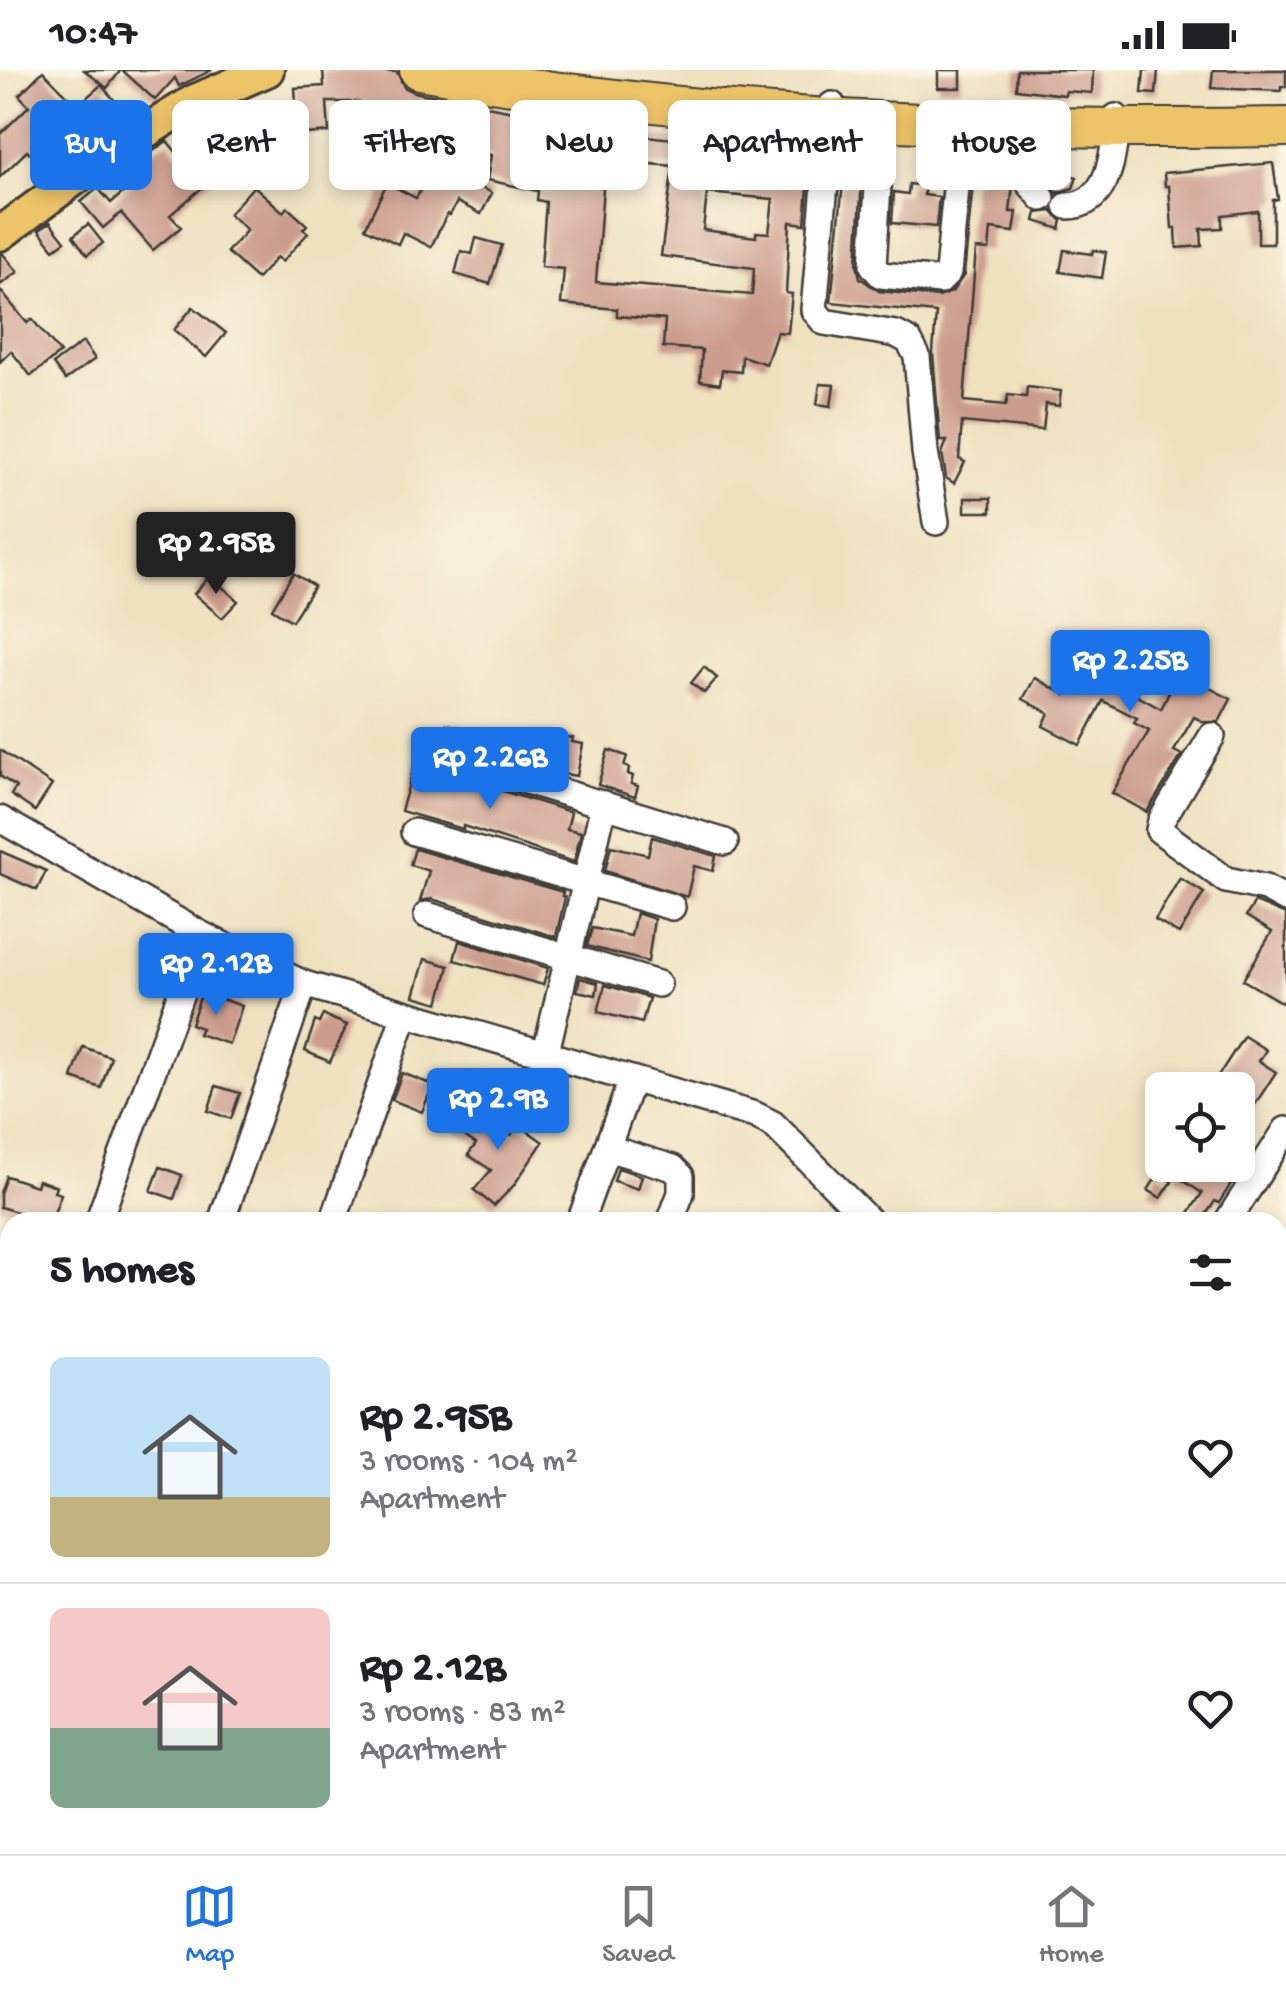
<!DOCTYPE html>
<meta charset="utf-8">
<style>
body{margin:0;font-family:"Gochi Hand",sans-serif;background:#f2f2f2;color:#202124;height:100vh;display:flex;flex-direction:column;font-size:38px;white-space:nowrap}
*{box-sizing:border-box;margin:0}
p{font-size:32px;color:#757577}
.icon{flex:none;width:55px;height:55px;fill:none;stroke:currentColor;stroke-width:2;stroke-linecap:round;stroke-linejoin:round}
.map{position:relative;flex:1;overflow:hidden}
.details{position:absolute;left:0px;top:1142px;width:1288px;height:642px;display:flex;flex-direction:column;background:#fff;border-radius:30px 30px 0 0;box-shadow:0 5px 15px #0003}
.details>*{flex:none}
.top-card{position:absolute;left:30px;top:30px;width:1228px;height:90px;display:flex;gap:20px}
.buttons{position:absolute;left:1145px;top:1002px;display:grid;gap:20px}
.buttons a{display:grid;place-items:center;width:110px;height:110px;border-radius:15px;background:#fff;box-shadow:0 5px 15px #0003;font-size:50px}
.price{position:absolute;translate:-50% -85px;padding:0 22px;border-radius:10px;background:#1a73e8;color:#fff;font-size:32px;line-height:65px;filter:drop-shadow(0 2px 5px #0008)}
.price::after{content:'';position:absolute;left:50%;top:60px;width:30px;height:22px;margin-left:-15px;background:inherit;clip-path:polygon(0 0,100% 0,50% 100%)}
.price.selected{background:#222;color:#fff}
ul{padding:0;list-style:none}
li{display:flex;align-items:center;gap:30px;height:250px;padding:0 50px}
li+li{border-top:2px solid #e0e0e0}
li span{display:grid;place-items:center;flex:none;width:280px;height:200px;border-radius:15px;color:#555}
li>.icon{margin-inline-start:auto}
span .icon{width:120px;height:120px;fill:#fffc;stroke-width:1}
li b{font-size:42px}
h2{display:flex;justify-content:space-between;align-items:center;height:120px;padding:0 50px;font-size:42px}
.tag{padding:0 35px;border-radius:15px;background:#fff;box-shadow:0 5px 15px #0003;font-size:35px;line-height:90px}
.tag.selected{background:#1a73e8;color:#fff}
.status{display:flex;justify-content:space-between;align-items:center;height:70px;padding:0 50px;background:#fff;direction:ltr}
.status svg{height:28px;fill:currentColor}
.menu{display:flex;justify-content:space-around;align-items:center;height:140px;border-top:2px solid #e0e0e0;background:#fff;font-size:28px;color:#757577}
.menu a{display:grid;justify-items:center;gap:5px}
.menu .selected{color:#1a73e8}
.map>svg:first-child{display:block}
.building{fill:#cc9d8d;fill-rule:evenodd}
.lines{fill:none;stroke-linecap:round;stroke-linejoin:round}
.minor-casing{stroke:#3c3a35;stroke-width:30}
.major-casing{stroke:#3c3a35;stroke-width:38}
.highway-casing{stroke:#3c3a35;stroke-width:42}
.minor{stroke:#fff;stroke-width:25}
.major{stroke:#eec469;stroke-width:32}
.highway{stroke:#eec469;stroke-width:38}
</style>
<div class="status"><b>10:47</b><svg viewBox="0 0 49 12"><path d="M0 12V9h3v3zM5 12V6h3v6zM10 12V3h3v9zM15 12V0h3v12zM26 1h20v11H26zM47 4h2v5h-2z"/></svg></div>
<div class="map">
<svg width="1286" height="1784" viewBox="0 0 1286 1784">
<rect width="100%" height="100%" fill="#fcf5e5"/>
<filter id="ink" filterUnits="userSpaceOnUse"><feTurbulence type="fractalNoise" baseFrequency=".01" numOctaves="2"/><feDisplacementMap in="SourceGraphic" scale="20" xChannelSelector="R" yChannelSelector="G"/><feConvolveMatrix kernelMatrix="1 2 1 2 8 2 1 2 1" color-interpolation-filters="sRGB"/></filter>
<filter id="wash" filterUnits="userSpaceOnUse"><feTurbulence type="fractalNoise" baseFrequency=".0048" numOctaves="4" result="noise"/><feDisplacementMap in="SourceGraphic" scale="40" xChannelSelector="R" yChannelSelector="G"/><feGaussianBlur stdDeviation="2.25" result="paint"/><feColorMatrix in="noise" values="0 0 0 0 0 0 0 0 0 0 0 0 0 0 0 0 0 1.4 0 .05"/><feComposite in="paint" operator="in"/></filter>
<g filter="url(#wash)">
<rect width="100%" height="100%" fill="#efe1c0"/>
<g id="blocks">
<!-- building -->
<g class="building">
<polygon points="84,0 121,0 107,18"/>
<polygon points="122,0 212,0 179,16 175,8 155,30"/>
<path d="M323,0L397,2L404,17L414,22L550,48V52L571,55L570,59L705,72L706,61L720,62L759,71L758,75L769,76L768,82L796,84L795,93L810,94L805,154L790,152L786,223L792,224L788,263L777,262L766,294L742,286L741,302L722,300L720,314L700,311L702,280L663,277L665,250L617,246V239L561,234L564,199L541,197L546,132L537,130L538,121L487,110L491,85L380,64L384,47L356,41L358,32H327L329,62L295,65L297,96L262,97L260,61L222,107L218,104L170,145L181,157L153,180L121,143L103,158L81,132L98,118L111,133L132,115L130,112L144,100L138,92L167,71L188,96L228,45L240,56V39L296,34L295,18L324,16ZM605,90L673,96L661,186L754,198L752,225L596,212ZM707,123L773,129L769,163L756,162V167L703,160Z"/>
<rect x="938" y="0" width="23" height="18"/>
<polygon points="1017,0 1093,0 1092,23 1066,21 1065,25 1016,19"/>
<polygon points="1144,0 1158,0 1156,24 1142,23"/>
<polygon points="1213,0 1286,0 1286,17 1281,17 1281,21 1211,18"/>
<polygon points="43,1 77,36 101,15 116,32 99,47 102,50 89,62 71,43 31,84 27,81 0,107 0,64 29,36 19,25"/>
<polygon points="380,68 403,81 393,105 364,94 370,77 377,80"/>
<polygon points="847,72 864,73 857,195 860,208 879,221 938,227 952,222 964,205 976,83 1007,85 1006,105 1012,106 1013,114 1010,142 1017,142 1014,162 991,159 989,180 976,179 964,331 1006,335 1008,325 1026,327 1027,317 1061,321 1059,336 1046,334 1043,360 962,352 959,389 965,392 954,413 946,408 942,383 947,371 940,371 933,283 936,243 831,232"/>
<polygon points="1273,93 1278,129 1273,130 1273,174 1258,174 1258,141 1222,145 1222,158 1201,159 1202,176 1177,178 1176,158 1172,158 1169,116 1165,116 1164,103"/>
<polygon points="433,98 469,118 472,113 492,123 481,144 457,132 450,145 447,144 431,177 403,163 398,174 365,158 387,113 416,128"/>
<polygon points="1052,99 1077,107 1073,118 1057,123 1048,110"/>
<polygon points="909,114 925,116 924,125 939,127 936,157 892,153 894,122 908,124"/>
<polygon points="254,116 283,142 287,137 307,155 303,159 308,163 282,192 277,187 257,209 227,182 247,160 229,144"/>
<polygon points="1052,141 1062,151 1060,159 1035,151 1037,143"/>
<polygon points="50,152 65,171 54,179 39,160"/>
<polygon points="88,154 103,173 87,185 73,166"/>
<polygon points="476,168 502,175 490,214 455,204 461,181 472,184"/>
<polygon points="1064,180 1092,184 1093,180 1106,182 1102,208 1060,202"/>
<polygon points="0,184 3,184 18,202 0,215"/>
<polygon points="0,220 27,253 32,249 60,283 31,306 11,281 0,292"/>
<polygon points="193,237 226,263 206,287 174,260"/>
<polygon points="83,272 95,289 65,310 53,294"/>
<polygon points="820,314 834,315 831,336 817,334"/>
<rect x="965" y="428" width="26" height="14"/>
<polygon points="293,503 314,516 292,551 272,539"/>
<polygon points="210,506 238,531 222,548 194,524"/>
<polygon points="1100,568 1142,585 1125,619 1161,639 1181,598 1201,607 1198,612 1231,629 1219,652 1204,652 1194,647 1174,681 1182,685 1147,742 1112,723 1149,661 1134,653 1137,648 1103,631 1080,675 1043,656 1049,643 1023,629 1035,608 1066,625 1084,590 1088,592"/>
<polygon points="704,597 717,608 704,623 691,613"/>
<polygon points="446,654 491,664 492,660 559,670 560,666 573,668 572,672 583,674 577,706 552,702 443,668"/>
<polygon points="0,680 52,715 35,741 11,725 16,717 0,706"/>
<polygon points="608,680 627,686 624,696 629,698 628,704 633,706 631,714 638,716 635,727 598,715"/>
<polygon points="416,690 427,698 571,742 567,759 581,762 574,792 463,756 463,759 401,741"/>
<polygon points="652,767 716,786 713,801 694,796 687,827 605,801 611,776 648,785"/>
<polygon points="415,779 563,822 562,826 565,827 556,867 432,829 420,831 429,801 410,795"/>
<polygon points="0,781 46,801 37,820 0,804"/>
<polygon points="1180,808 1204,823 1179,864 1155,850"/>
<polygon points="1255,832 1286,845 1286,935 1243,910 1272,862 1246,846"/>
<polygon points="636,843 654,849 648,892 587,876 592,858 631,866"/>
<polygon points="459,871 548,898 543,915 454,890"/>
<polygon points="425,889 449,896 439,933 414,926"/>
<polygon points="580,908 598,913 596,925 577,921"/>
<polygon points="605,915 649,928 642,953 598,942"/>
<polygon points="207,924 242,936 229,974 198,964 201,958 191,954 200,927 206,928"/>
<polygon points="323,945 347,955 330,992 305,981 315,951 319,953"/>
<polygon points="1244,966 1266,980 1259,991 1276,1002 1254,1036 1238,1025 1238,1020 1229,1020 1215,1011"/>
<polygon points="83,977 111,987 101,1018 72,1008"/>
<polygon points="536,999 553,1003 541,1032 525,1026"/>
<polygon points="402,1003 433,1015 422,1042 392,1030"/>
<polygon points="216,1016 240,1023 231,1049 208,1041"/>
<polygon points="470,1037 511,1065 518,1054 543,1072 514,1115 494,1136 474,1120 491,1100 468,1085 476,1074 454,1059"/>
<polygon points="1181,1095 1243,1095 1219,1133 1215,1131 1201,1152 1183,1152 1202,1123 1175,1105"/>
<polygon points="160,1097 182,1105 174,1129 151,1121"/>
<polygon points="618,1098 642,1106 638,1119 614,1111"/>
<polygon points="1159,1103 1172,1112 1161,1128 1148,1120"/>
<polygon points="6,1106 36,1116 38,1110 56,1116 54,1122 61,1124 51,1152 0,1137 0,1123"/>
</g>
</g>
</g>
<g filter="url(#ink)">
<use href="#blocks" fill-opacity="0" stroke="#3c3a35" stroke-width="2.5"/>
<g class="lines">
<defs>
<g id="minor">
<polyline points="832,35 814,240 824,252 896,264 909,271 917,286 925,382 936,452"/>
<polyline points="882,52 873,196 881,205 940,211 948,203 962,56"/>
<polyline points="1024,57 1029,113 1042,128"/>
<path d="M1067,136C1110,136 1115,80 1116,47"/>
<polyline points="1212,666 1161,751 1159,760 1226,810 1265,818 1286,829"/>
<polyline points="432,682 725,772"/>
<polyline points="0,749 202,865 304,914 755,1045 773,1054 870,1152"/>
<polyline points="414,762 672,837"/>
<polyline points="427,845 658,914"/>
<polyline points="545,986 604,734"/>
<polyline points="607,1078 673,1098 681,1106 681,1123 670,1152"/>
<polyline points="98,1152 202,865"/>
<polyline points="221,1152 304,914"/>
<polyline points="333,1152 405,944"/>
<polyline points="580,1152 631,1012"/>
<polyline points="1227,1152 1286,1060"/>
<polyline points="0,1371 10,1373"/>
<polyline points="1278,1595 1286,1600"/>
</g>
<polyline id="major" points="0,164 101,89 193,32 267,0"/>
<path id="highway" d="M419,0C706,51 996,62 1286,57"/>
</defs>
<!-- minor casing -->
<use href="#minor" class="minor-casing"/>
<!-- major casing -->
<use href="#major" class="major-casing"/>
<!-- highway casing -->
<use href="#highway" class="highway-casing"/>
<!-- minor -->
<use href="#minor" class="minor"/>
<!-- major -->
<use href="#major" class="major"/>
<!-- highway -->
<use href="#highway" class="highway"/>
</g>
</g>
</svg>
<div class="buttons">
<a><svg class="icon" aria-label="locate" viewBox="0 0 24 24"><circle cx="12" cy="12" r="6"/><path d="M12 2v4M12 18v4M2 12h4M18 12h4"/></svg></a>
</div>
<b class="price selected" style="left:216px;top:527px">Rp 2.95B</b>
<b class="price" style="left:1130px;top:645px">Rp 2.25B</b>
<b class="price" style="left:490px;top:742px">Rp 2.26B</b>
<b class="price" style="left:216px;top:948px">Rp 2.12B</b>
<b class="price" style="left:498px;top:1083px">Rp 2.9B</b>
<div class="top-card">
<a class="tag selected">Buy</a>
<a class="tag">Rent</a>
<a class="tag">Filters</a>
<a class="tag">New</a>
<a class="tag">Apartment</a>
<a class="tag">House</a>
</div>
<section class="details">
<h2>5 homes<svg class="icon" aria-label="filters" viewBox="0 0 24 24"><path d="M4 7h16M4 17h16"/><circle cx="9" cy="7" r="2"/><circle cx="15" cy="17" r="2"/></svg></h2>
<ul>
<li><span style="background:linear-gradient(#bfe0f5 70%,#c2b280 0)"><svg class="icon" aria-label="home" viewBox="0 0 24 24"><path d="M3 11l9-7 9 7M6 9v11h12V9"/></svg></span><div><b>Rp 2.95B</b><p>3 rooms · 104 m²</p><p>Apartment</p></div><svg class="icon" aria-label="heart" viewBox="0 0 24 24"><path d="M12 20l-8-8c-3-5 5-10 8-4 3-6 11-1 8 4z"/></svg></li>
<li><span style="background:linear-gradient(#f6c9c9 60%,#7fa58c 0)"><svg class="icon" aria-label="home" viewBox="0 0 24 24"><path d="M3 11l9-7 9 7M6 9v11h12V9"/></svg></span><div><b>Rp 2.12B</b><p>3 rooms · 83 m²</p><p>Apartment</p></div><svg class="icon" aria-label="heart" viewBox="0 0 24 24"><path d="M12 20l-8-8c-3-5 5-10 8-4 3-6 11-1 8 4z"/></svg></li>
</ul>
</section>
</div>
<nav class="menu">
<a class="selected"><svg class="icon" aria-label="map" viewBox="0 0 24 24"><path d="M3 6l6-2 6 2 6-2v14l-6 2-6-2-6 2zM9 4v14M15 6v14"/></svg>Map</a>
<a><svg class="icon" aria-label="saved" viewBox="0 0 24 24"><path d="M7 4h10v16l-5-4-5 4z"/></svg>Saved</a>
<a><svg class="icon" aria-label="home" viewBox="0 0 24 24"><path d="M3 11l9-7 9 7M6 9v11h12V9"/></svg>Home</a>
</nav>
